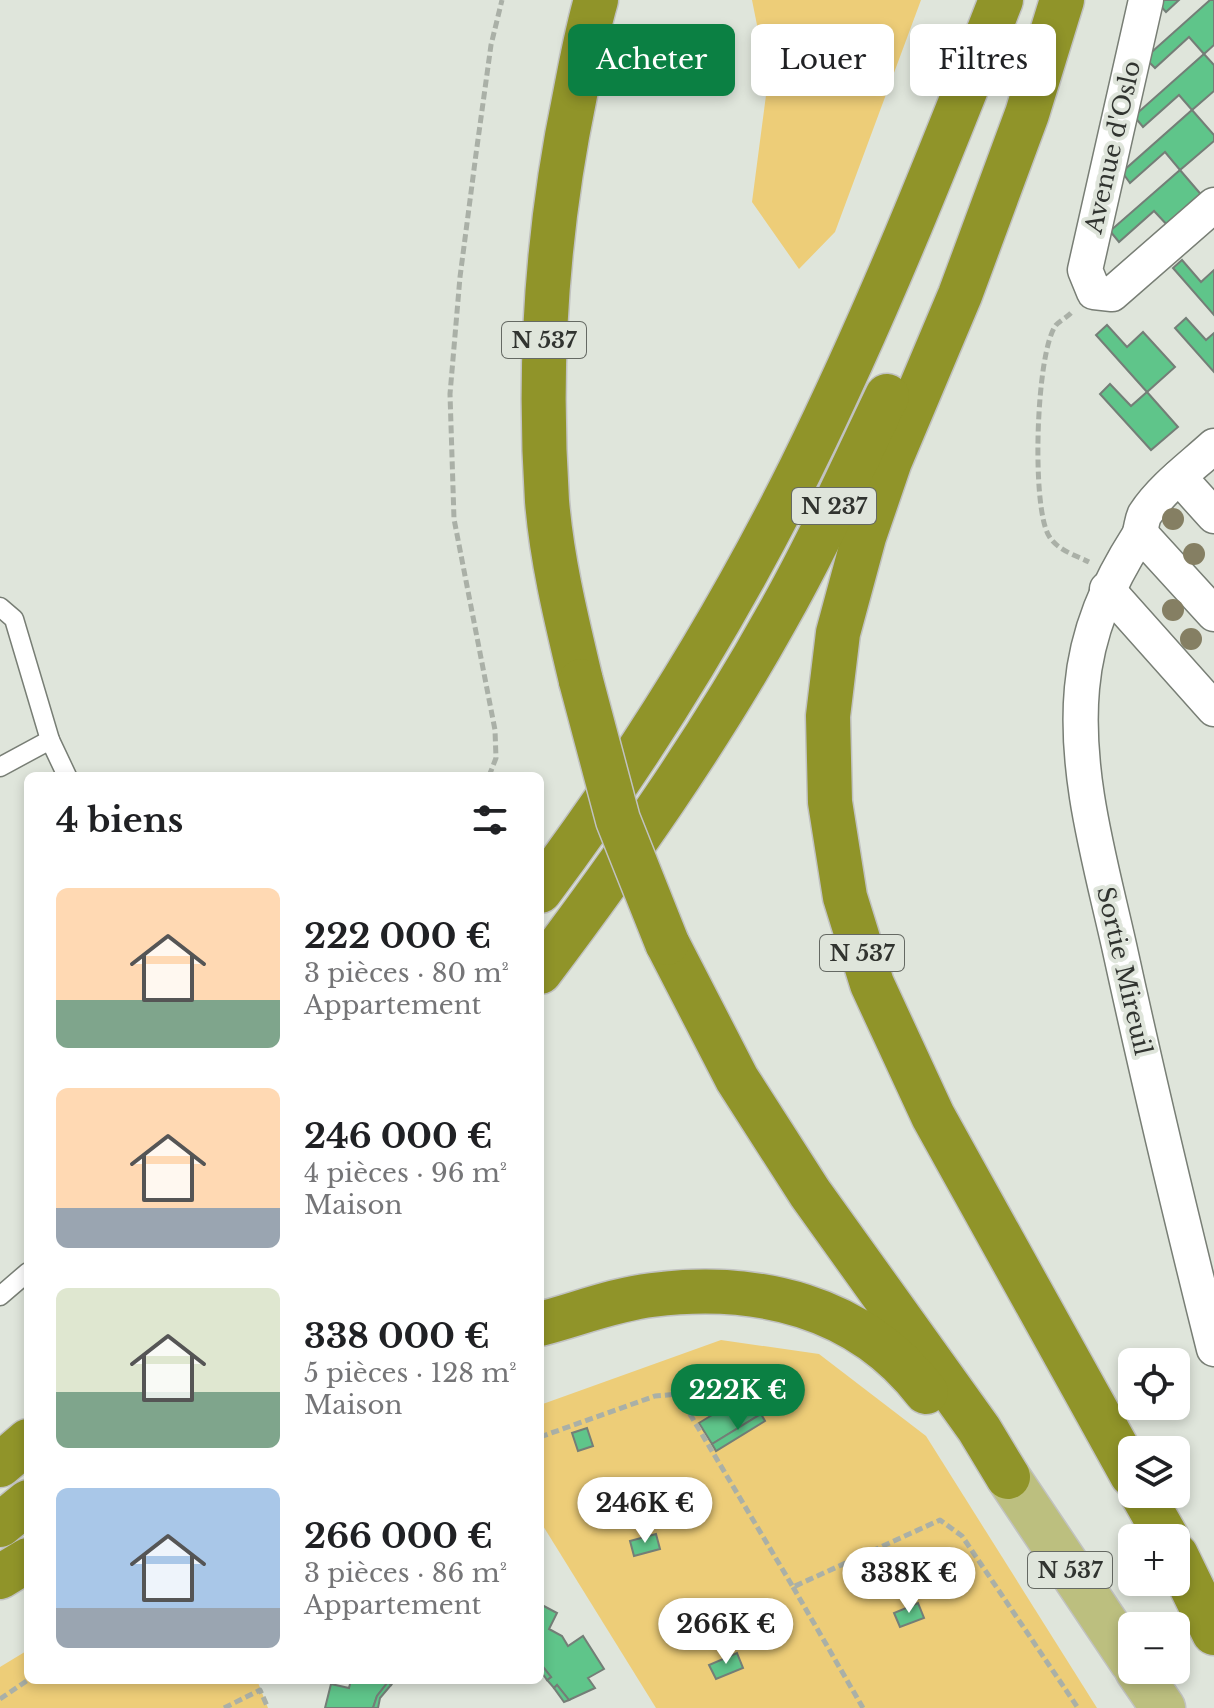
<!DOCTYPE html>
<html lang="fr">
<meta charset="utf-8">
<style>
body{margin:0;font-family:"Libre Baskerville",serif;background:#f2f2f2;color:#202124;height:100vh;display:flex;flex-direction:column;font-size:30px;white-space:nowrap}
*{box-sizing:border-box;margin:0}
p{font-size:26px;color:#757577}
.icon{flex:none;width:44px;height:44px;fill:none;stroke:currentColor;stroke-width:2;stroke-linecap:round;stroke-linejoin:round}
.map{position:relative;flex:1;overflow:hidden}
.panel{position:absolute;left:24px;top:772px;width:520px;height:912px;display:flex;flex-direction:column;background:#fff;border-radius:12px;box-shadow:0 4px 12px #0003}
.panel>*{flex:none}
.guide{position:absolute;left:568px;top:24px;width:526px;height:72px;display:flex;gap:16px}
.fabs{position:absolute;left:1118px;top:1348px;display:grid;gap:16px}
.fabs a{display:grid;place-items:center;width:72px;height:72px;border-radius:12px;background:#fff;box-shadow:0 4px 12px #0003;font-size:40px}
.price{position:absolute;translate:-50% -68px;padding:0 18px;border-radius:28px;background:#fff;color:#222;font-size:26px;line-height:52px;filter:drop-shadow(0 2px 4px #0008)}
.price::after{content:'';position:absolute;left:50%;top:48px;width:24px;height:18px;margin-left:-12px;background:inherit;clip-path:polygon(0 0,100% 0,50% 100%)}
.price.current{background:#0b8043;color:#fff}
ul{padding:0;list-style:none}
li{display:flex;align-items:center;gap:24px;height:200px;padding:0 32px}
li span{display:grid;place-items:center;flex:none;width:224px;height:160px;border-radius:12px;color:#555}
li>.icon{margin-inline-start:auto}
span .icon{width:96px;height:96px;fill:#fffc;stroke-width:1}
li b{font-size:34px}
h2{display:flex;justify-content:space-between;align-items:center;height:96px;padding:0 32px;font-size:34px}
.chip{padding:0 28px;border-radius:12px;background:#fff;box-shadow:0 4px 12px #0003;font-size:28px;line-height:72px}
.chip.current{background:#0b8043;color:#fff}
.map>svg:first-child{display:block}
.green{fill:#edcd78}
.building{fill:#5fc58a;stroke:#747e77;stroke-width:2}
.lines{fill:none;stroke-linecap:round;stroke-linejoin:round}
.lane-casing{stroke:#787e75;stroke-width:21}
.street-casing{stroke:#787e75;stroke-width:37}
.primary-casing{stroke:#c1c2c1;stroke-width:47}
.highway-casing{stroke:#c1c2c1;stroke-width:47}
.path{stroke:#aab0a7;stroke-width:5;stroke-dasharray:8 4;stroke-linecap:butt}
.lane{stroke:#fff;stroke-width:18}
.street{stroke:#fff;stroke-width:34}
.primary{stroke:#bcbf7f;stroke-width:44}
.highway{stroke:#909429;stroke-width:44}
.highway-bridge-casing{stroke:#c1c2c1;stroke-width:47;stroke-linecap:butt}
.highway-bridge{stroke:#909429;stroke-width:44}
.tree{fill:#857f63}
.labels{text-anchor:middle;stroke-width:8;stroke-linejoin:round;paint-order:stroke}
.shield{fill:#dfe5db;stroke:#656963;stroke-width:2}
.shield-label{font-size:22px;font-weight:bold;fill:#313430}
.street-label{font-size:24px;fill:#313430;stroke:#dfe5db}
</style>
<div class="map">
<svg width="1214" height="1708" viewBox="0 0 1214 1708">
<rect width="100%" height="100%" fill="#dfe5db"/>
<!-- green -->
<g class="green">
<polygon points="752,0 921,0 835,232 799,269 752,202 768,80"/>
<polygon points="721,1340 819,1354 926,1436 1097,1708 656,1708 540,1521 540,1405"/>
<polygon points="28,1650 28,1680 257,1680 268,1708 0,1708 0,1667"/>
</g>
<!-- building -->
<g class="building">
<polygon points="1159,0 1179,0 1166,12 1157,2"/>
<polygon points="1210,0 1214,0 1214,45 1204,54 1189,37 1155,68 1145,58"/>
<polygon points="1204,54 1214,65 1214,91 1192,110 1179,95 1143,127 1134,116"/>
<polygon points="1192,110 1214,135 1214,141 1180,170 1165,152 1130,183 1122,172"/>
<polygon points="1180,170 1204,198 1170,228 1154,211 1119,242 1110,231"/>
<polygon points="1182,260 1201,282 1214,270 1214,315 1173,268"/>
<polygon points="1186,318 1206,340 1214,333 1214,372 1175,328"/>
<polygon points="1107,325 1127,347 1143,332 1175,367 1147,392 1096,335"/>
<polygon points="1110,384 1131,406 1147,392 1178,427 1151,450 1100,394"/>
<polygon points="748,1393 761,1414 712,1444 699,1423"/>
<polygon points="761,1414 765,1421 716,1451 712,1444"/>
<polygon points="587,1428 593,1446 578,1451 572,1433"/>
<polygon points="656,1534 660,1549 634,1556 630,1541"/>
<polygon points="918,1603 924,1618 900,1627 894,1613"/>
<polygon points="540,1604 557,1613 549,1629 562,1636 568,1646 583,1636 604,1669 588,1678 595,1688 569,1700 557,1685 554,1688 547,1680 551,1677 540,1663"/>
<polygon points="737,1653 743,1668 716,1679 709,1665"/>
<polygon points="540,1663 551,1677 547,1680 540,1670"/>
<polygon points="351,1680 395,1680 391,1685 388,1682 377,1696 373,1708 325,1708 331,1684 349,1688"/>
<polygon points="388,1682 391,1685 380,1698 378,1708 373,1708 377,1696"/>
<polygon points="557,1685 569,1700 564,1702 554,1688"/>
</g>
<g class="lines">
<defs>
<g id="lane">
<polyline points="0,607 14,619 50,740 67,776"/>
<polyline points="0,767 50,740"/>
<polyline points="0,1296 28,1272"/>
</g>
<g id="street">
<polyline points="1146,0 1085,270 1094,292 1112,294 1214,205"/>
<path d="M1214,446C1191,467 1162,488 1145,514C1141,521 1142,530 1138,537C1108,584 1087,631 1082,688C1074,775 1101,864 1120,950C1149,1083 1181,1217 1214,1349"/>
<polyline points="1179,477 1214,516"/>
<polyline points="1140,533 1214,614"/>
<polyline points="1107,589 1214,709"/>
</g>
<g id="primary">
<polyline points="1008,1477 1132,1662"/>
<polyline points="1137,1670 1163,1708"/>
</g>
<g id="highway">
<polyline points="1062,0 1027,114 960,295 890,461 864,537 838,633 828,716 830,802 845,897 872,984 933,1116 1132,1475"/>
<path d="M581,681C567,622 552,562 547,501C538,365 547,229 575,95C581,63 587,31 596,0"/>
<path d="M540,891C639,759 727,617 801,468C876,316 939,158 1001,0"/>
<polyline points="667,943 737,1079 810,1193 979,1429 1008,1477"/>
<path d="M540,972C625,859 707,743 776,619C817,547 851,471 887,396"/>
<path d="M540,1324C575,1315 616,1299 652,1295C757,1282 859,1305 926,1392"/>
<polyline points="0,1465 28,1441"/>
<polyline points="1142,1494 1167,1538"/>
<polyline points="0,1525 28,1502"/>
<polyline points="1176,1555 1214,1633"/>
<polyline points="0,1577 28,1560"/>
</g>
</defs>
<!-- lane casing -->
<use href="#lane" class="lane-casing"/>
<!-- street casing -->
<use href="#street" class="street-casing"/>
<!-- primary casing -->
<use href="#primary" class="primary-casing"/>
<!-- highway casing -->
<use href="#highway" class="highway-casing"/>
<!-- path -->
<g class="path">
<path d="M1071,313C1067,317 1060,321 1056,325C1036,351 1031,507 1049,536C1057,550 1075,555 1089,562"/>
<polyline points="489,776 496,758 495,730 454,519 450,394 460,277 476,154 491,45 502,0"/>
<polyline points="540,1437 655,1396 678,1394 793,1587 940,1520 962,1536 1078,1708"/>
<polyline points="793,1587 863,1708"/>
<polyline points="0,1699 28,1680"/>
<polyline points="224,1708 260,1690 268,1708"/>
</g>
<!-- lane -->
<use href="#lane" class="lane"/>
<!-- street -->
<use href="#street" class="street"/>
<!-- primary -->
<use href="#primary" class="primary"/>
<!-- highway -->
<use href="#highway" class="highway"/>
<defs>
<polyline id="highway-bridge" points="581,681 618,820 667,943"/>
</defs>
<!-- highway-bridge casing -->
<use href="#highway-bridge" class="highway-bridge-casing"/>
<!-- highway-bridge -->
<use href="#highway-bridge" class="highway-bridge"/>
</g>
<!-- trees -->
<g class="tree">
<circle cx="1173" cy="519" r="11"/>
<circle cx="1194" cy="554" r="11"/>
<circle cx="1173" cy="610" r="11"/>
<circle cx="1191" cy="639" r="11"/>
</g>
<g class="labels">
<!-- shield labels -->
<g class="shield">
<rect x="502" y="322" width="84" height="36" rx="6"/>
<rect x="792" y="488" width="84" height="36" rx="6"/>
<rect x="820" y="935" width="84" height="36" rx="6"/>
<rect x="1028" y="1552" width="84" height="36" rx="6"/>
</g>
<g class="shield-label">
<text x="544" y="348">N 537</text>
<text x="834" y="514">N 237</text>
<text x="862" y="961">N 537</text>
<text x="1070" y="1578">N 537</text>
</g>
<!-- street labels -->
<g class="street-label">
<text transform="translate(1113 147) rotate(-77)" y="8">Avenue d'Oslo</text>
<text transform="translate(1124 971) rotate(77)" y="8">Sortie Mireuil</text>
</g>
</g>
</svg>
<div class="fabs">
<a><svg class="icon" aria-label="locate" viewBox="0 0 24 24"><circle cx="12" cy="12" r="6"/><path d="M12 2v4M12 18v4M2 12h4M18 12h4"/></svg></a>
<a><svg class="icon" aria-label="layers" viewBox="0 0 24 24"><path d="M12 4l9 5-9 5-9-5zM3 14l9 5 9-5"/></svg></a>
<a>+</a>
<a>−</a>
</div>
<b class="price current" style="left:738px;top:1432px">222K €</b>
<b class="price" style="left:645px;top:1545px">246K €</b>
<b class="price" style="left:909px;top:1615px">338K €</b>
<b class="price" style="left:726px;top:1666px">266K €</b>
<div class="guide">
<a class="chip current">Acheter</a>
<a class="chip">Louer</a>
<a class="chip">Filtres</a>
</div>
<section class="panel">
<h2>4 biens<svg class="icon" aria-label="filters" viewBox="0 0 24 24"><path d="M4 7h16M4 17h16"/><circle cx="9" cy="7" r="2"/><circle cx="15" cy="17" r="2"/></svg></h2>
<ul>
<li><span style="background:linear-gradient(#ffd9b3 70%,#7fa58c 0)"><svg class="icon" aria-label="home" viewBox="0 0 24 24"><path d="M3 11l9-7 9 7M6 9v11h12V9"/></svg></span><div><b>222 000 €</b><p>3 pièces · 80 m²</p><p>Appartement</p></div></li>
<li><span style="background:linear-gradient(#ffd9b3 75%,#9aa5b1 0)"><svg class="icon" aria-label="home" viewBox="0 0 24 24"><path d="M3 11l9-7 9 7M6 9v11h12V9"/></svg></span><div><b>246 000 €</b><p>4 pièces · 96 m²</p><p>Maison</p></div></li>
<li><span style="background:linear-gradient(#dfe7d0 65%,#7fa58c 0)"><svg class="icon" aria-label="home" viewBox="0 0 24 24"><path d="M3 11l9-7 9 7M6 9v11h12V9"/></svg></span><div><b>338 000 €</b><p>5 pièces · 128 m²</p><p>Maison</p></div></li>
<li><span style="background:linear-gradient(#a9c7e8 75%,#9aa5b1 0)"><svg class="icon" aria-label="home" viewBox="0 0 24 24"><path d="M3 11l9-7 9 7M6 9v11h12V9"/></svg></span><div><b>266 000 €</b><p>3 pièces · 86 m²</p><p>Appartement</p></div></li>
</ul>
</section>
</div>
